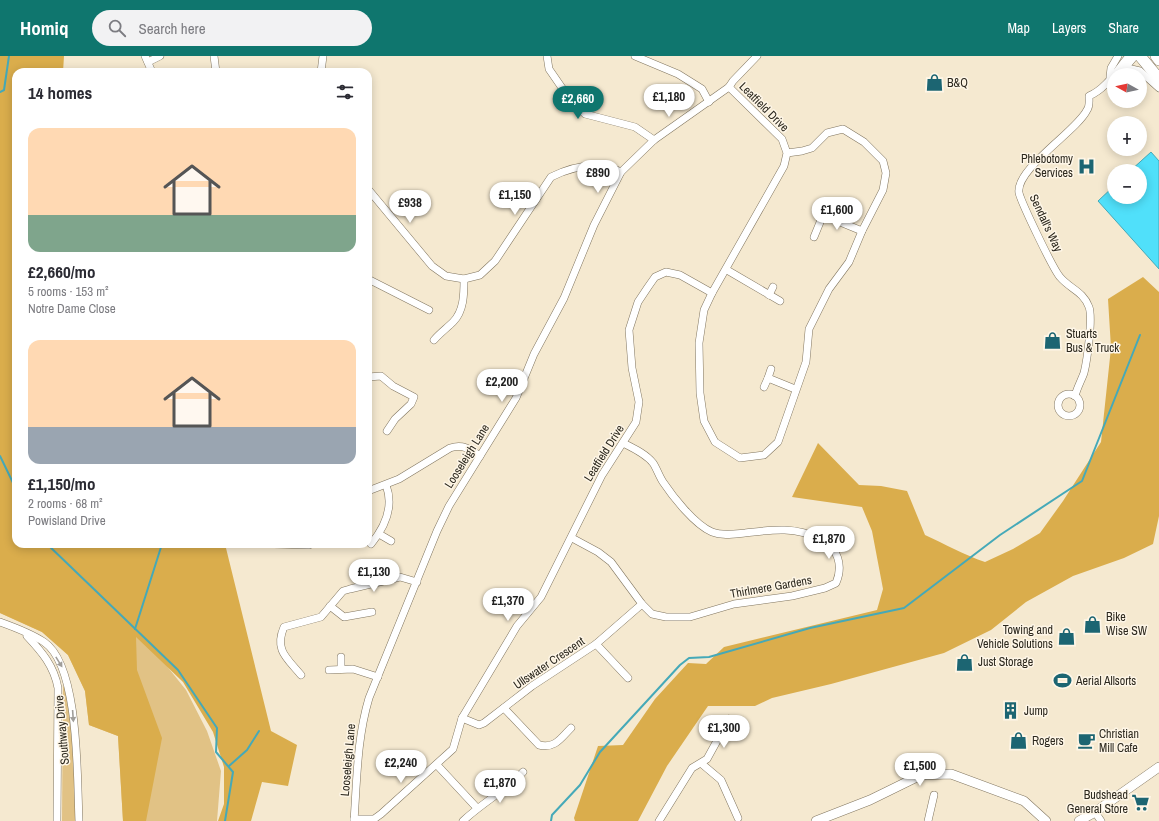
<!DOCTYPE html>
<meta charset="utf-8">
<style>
body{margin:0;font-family:"Archivo Narrow",sans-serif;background:#f2f2f3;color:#2b2b33;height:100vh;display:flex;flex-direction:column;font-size:15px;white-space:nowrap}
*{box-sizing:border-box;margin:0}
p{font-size:13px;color:#7c7c81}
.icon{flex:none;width:22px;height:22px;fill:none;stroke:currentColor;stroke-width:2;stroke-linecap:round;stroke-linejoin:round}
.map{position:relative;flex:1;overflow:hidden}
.side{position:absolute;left:12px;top:12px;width:360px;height:480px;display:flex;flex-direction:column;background:#fff;border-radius:12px;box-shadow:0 2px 10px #0003}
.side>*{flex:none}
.needle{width:26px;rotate:278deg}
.controls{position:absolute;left:1107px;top:12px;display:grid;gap:8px}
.controls a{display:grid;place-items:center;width:40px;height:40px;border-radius:50%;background:#fff;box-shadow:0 2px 10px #0003;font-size:20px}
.price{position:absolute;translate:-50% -34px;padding:0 9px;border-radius:14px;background:#fff;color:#222;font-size:13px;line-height:26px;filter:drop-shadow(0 1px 2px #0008)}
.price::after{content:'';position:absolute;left:50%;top:24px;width:12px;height:9px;margin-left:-6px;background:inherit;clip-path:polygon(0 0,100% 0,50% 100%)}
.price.selected{background:#0f766e;color:#fff}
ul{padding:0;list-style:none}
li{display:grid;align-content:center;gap:8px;height:212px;padding:0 16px}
li span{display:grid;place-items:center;height:124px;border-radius:12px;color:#555}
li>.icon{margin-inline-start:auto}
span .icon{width:72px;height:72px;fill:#fffc;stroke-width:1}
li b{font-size:17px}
h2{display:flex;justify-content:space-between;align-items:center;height:48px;padding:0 16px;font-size:17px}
header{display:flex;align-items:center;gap:24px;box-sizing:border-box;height:56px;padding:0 20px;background:#0f766e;color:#fff}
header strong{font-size:19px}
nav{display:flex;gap:22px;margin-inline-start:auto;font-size:14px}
.search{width:280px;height:36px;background:#f2f2f3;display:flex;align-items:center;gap:10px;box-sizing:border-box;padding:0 14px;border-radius:22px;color:#7c7c81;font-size:15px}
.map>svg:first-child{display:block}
.green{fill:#e1c285}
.forest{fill:#daad4c}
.water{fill:#50e0fa;stroke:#45a9b8}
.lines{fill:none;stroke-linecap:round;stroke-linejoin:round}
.stream{stroke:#45a9b8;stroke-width:2}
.minor-casing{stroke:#80755f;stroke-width:8}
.major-casing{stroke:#80755f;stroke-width:10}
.highway-casing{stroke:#80755f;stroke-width:12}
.minor{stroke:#fff;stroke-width:7}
.major{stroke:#fff;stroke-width:9}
.highway{stroke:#fff;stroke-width:11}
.oneway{fill:#a09e9a}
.labels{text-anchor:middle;stroke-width:3;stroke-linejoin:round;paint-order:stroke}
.poi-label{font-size:12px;fill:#2c281e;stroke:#fef6e7;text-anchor:start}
.street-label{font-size:12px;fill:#2c281e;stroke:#fef6e7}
</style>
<header>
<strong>Homiq</strong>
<div class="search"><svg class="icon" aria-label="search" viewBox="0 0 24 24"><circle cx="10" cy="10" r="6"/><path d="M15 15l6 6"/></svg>Search here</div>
<nav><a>Map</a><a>Layers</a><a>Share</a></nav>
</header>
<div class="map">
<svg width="1159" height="765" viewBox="0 0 1159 765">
<rect width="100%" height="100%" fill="#f5e9d0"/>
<!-- green -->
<g class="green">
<polygon points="0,400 16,488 47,488 166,609 186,634 207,675 221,715 217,765 123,765 118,680 89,669 85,635 68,599 42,576 0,557"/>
<polygon points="63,630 74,643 78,765 62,765"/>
</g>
<!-- forest -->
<g class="forest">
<polygon points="0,0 64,0 63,16 16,16 16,488 225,488 271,675 297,689 288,730 262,726 251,765 218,765 224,748 224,711 213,676 183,626 136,581 137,614 162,682 146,765 123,765 118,680 89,669 85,635 68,599 42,576 0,557"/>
<path d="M1143,221L1159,236V460L1153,488L1124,502L1073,520L1026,546L991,574L944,597L831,628L772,642L755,650H708L667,710L638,765H575L574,762L598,690L623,689L655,643L688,607L706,608L724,591L877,554L883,533L872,475L862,451L792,441L818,387L859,429L881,430L907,435L925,479C945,488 964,499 985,506L1013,493L1040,477L1063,445L1101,386L1111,292L1108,243Z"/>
</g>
<!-- water -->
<polygon class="water" points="1151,96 1159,105 1159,213 1098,145 1114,130 1114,141 1140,141 1140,115 1130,115"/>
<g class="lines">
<!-- stream -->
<g class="stream">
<polyline points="0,36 4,34 9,0"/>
<polyline points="0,400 16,433"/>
<polyline points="47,488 178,614 217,672 216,696 233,716 225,765"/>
<polyline points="135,573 162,488"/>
<polyline points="229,710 247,694 259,675"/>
<polyline points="551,765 552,759 580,729 600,696 680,609 689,602 709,601 810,572 904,552 1000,479 1082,425 1140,279"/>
</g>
<defs>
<g id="minor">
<polyline points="145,0 152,16"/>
<polyline points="214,0 216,16"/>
<polyline points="547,0 549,13 569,42 585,58 635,71 654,84"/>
<polyline points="635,0 678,18 702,33 709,46"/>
<polyline points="148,6 160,0"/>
<polyline points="1127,12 1140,15 1159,32"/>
<polyline points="1124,13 1135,0"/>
<polyline points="321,16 323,0"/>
<polyline points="1110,21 1111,12 1118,0"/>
<polyline points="729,31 782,83 787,97 784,110 712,237 704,254 699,287 700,337 704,365 715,386 740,402 764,399 778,386 806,306 809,273 829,233 849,206 862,175 883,134 886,117 883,105 864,86 843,73 827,77 812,92 802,95 787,97"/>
<path d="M368,133L432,210L446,220L464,223L480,219L495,205L551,121C573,110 598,105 621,116"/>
<polyline points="814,181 823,159 862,175"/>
<polyline points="727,214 780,245"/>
<polyline points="368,223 429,254"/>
<polyline points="769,239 773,231"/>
<path d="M434,284C440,277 447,272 453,266C464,255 464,238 464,223"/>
<polyline points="368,321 381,320 393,330 414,341 411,348 395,363 387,375"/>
<polyline points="768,322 771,313"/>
<polyline points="764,331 768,322 795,333"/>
<circle cx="1069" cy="349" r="11"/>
<path d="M1075,340C1077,332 1081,325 1084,317C1087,305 1093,262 1089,251C1083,235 1070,233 1060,221C1053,213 1022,148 1019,137C1015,113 1077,75 1087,54C1090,50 1089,45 1089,40C1106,33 1117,14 1129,0"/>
<path d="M368,435L399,423L450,392C463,388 470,393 480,400"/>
<polyline points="379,478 391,485"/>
<path d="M572,482L598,496L611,506L642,548L652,558L666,561H690L734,548L792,540L825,532L836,527C841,515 841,504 833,493C830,488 825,486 819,483C796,470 770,474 745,477C734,478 722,480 712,476C695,469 673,441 663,426C659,420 657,413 653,407C646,398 633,392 623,387"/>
<polyline points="274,488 309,489"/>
<path d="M371,488C385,471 394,450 386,429"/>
<polyline points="330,550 344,561 372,556"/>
<path d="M0,566C14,571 32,578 44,586C80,610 77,724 79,765"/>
<path d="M27,580C42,596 54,610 58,632L57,765"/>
<polyline points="596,588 628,622"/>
<polyline points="341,601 341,613"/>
<polyline points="329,614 353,613 378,621"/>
<path d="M301,619C287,602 274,594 284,571L321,561L343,535L350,533L400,521L417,526"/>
<path d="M504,652L539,689C555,693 561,682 571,672"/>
<polyline points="462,662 479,669 484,667 532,630 596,588 642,548"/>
<polyline points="702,708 721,724 738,762"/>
<polyline points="437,709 477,752"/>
<polyline points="1095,756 1101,765"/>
<polyline points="354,763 374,763 381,758 453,693 462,662 517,570 541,541 602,419 636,366 639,346 632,312 629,274 638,246 648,231 655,221 666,216 680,219 712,237"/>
<path d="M354,765C357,723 357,682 369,642L437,475L449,450L516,342L534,298L564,242L594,169L621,116L654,84L729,31L733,25L757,0"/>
<path d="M463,765C482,747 505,735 523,716"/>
<polyline points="659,765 692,712 707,703 729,663"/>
<polyline points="928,765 934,739"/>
</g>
<g id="major">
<polyline points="816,765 870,744 921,719 951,718 1024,745 1046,765"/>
<polyline points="1079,765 1095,756 1159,711"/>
</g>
<g id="highway">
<polyline points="1140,0 1159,23"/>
<polyline points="1156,0 1159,4"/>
</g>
</defs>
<!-- minor casing -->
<use href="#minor" class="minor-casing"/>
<!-- major casing -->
<use href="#major" class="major-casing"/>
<!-- highway casing -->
<use href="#highway" class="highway-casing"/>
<!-- minor -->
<use href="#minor" class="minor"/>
<!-- major -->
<use href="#major" class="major"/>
<!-- highway -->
<use href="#highway" class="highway"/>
</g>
<!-- one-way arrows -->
<defs><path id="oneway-solid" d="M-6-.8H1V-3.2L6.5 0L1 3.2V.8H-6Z"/></defs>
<g class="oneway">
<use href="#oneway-solid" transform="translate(59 606) rotate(58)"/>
<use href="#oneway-solid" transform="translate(73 660) rotate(86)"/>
</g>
<!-- icons -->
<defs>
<symbol id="shop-bare" viewBox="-9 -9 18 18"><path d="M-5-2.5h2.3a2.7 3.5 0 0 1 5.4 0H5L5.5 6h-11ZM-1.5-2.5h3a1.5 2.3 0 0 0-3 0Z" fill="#1c6572" stroke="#fef6e7" stroke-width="2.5" paint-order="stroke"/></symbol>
<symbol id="hospital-bare" viewBox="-9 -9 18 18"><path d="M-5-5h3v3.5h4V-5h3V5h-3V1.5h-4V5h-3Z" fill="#1c6572" stroke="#fef6e7" stroke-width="2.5" paint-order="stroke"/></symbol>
<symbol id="stadium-bare" viewBox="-9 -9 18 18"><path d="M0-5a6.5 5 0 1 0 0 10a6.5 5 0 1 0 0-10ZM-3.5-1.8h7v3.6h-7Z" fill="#1c6572" stroke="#fef6e7" stroke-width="2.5" paint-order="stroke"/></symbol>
<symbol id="building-bare" viewBox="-9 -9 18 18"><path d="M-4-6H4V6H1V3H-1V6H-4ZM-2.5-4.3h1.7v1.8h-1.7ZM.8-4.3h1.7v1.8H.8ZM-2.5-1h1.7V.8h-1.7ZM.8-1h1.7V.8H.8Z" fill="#1c6572" stroke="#fef6e7" stroke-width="2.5" paint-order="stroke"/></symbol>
<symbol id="cafe-bare" viewBox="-9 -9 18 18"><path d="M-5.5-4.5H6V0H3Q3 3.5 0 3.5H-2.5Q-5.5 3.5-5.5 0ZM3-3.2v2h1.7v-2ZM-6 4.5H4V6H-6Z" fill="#1c6572" stroke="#fef6e7" stroke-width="2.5" paint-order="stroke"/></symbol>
<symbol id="supermarket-bare" viewBox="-9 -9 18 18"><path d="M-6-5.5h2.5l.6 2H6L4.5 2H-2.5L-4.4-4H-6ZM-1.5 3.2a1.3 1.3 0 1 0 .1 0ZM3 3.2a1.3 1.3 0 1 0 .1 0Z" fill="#1c6572" stroke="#fef6e7" stroke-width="2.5" paint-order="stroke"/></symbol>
</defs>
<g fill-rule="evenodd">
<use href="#shop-bare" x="922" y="14" width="25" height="25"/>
<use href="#hospital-bare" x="1074" y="98" width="25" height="25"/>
<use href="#shop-bare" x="1040" y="272" width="25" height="25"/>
<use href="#shop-bare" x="1080" y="556" width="25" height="25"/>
<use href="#shop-bare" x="1054" y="568" width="25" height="25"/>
<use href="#shop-bare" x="952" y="594" width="25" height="25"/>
<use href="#stadium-bare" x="1050" y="612" width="25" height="25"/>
<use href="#building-bare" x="998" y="642" width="25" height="25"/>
<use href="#shop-bare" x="1006" y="672" width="25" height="25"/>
<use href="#cafe-bare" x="1074" y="672" width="25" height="25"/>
<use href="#supermarket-bare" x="1128" y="734" width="25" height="25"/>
</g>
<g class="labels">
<!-- poi labels -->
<g class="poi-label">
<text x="947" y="31">B&amp;Q</text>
<text x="1073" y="107" text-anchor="end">Phlebotomy<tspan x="1073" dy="14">Services</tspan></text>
<text x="1066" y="282">Stuarts<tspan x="1066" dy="14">Bus &amp; Truck</tspan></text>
<text x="1106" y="565">Bike<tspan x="1106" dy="14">Wise SW</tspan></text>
<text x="1053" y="578" text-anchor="end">Towing and<tspan x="1053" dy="14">Vehicle Solutions</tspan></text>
<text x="978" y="610">Just Storage</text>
<text x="1076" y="629">Aerial Allsorts</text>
<text x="1024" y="659">Jump</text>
<text x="1099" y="682">Christian<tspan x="1099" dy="14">Mill Cafe</tspan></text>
<text x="1032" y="689">Rogers</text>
<text x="1128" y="743" text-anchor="end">Budshead<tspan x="1128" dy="14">General Store</tspan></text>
</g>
<!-- street labels -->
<g class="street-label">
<text transform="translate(764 51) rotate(45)" y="4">Leatfield Drive</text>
<text transform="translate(1046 167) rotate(65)" y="4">Sendall's Way</text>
<text transform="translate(604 397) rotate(-58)" y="4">Leatfield Drive</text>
<text transform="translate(467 400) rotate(-58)" y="4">Looseleigh Lane</text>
<text transform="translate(771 531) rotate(-10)" y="4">Thirlmere Gardens</text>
<text transform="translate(549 607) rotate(-34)" y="4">Ullswater Crescent</text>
<text transform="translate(62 674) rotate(-95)" y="4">Southway Drive</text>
<text transform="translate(348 704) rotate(-85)" y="4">Looseleigh Lane</text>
</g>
</g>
</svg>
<div class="controls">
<a><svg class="needle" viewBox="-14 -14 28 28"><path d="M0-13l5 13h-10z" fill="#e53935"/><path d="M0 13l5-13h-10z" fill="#7c7c81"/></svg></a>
<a>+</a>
<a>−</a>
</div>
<b class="price" style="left:669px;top:62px">£1,180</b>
<b class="price selected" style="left:578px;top:64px">£2,660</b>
<b class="price" style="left:598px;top:138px">£890</b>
<b class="price" style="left:515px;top:160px">£1,150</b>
<b class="price" style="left:410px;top:168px">£938</b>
<b class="price" style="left:837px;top:175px">£1,600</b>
<b class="price" style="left:502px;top:347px">£2,200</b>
<b class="price" style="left:829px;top:504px">£1,870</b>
<b class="price" style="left:374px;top:537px">£1,130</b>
<b class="price" style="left:508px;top:566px">£1,370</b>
<b class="price" style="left:724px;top:693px">£1,300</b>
<b class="price" style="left:401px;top:728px">£2,240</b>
<b class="price" style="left:920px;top:731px">£1,500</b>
<b class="price" style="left:500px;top:748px">£1,870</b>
<section class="side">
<h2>14 homes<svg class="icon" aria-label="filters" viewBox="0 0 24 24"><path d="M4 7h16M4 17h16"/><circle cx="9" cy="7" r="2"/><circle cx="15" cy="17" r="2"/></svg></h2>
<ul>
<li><span style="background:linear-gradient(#ffd9b3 70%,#7fa58c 0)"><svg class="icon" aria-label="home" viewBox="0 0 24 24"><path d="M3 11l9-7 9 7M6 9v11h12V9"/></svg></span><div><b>£2,660/mo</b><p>5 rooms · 153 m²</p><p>Notre Dame Close</p></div></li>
<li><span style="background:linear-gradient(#ffd9b3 70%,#9aa5b1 0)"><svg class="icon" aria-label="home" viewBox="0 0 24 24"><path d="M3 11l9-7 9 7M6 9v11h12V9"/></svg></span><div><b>£1,150/mo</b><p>2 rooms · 68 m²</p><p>Powisland Drive</p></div></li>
</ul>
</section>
</div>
